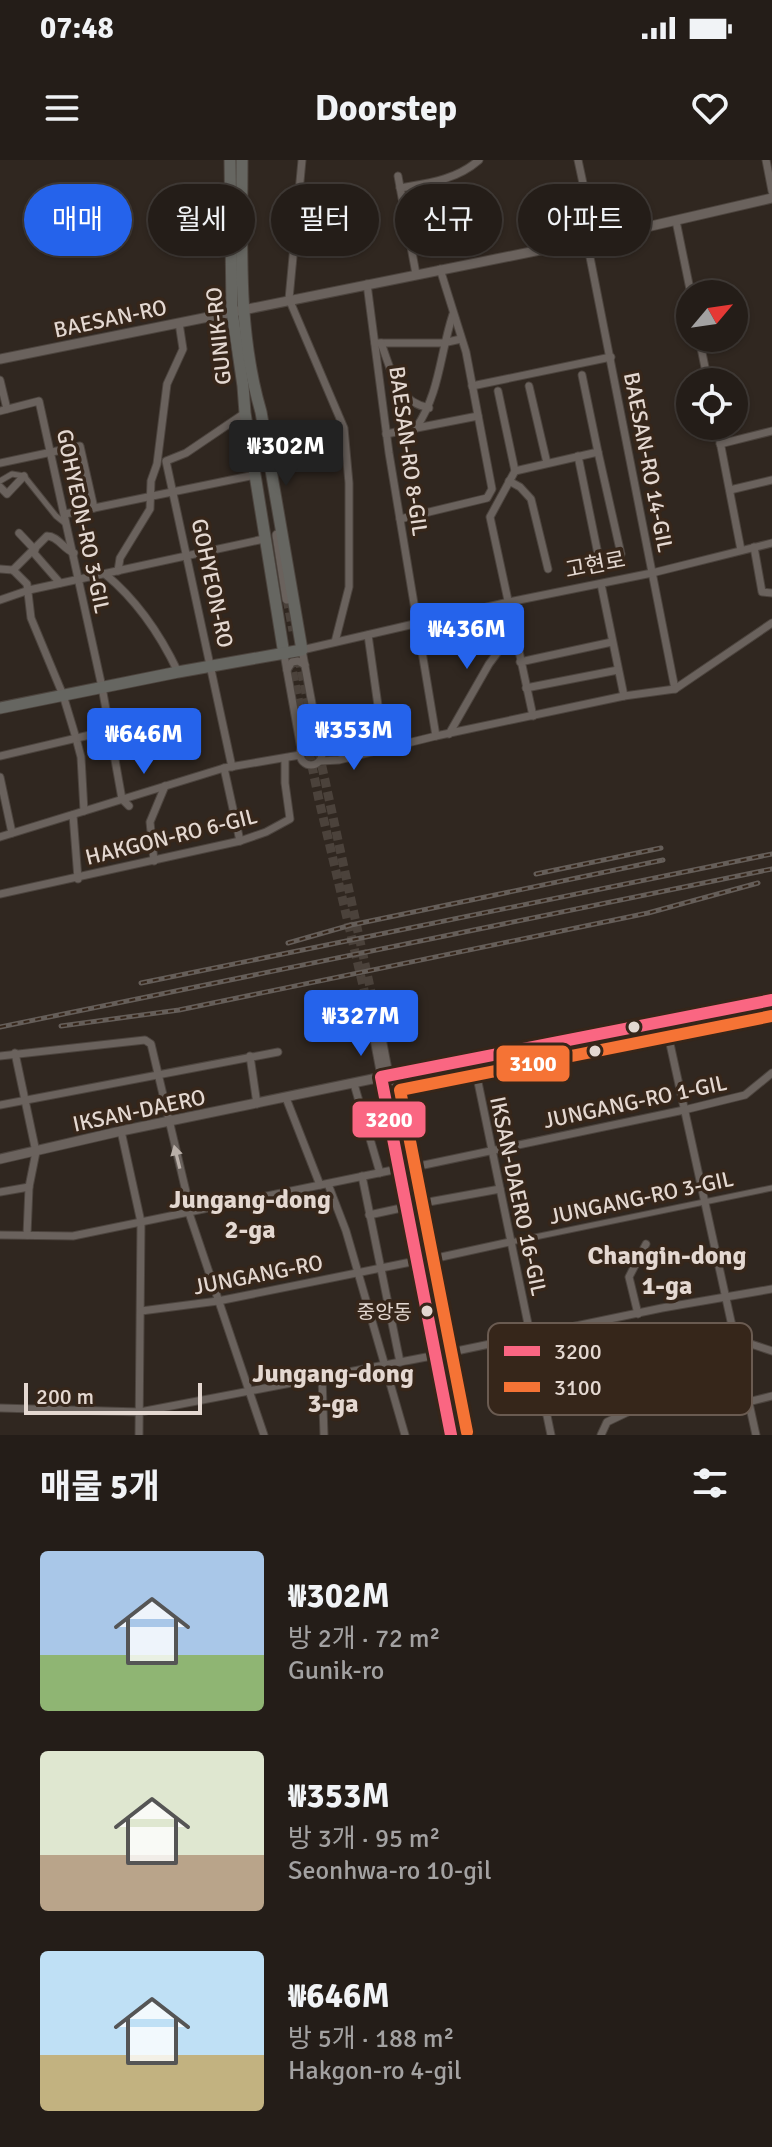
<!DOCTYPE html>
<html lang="ko">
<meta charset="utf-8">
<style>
body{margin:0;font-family:Signika,"Noto Sans KR",sans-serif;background:#2c2621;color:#f1f3f6;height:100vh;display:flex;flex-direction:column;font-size:30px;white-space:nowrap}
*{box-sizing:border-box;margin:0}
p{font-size:26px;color:#a3a2a2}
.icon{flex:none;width:44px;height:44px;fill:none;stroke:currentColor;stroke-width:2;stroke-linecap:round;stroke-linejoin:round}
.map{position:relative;height:1275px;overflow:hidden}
.side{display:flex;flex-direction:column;background:#241d18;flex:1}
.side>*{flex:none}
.hud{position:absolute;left:24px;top:24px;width:724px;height:72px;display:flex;gap:16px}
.needle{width:52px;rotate:61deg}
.buttons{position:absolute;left:676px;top:120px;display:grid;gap:16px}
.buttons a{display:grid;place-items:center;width:72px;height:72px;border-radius:50%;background:#241d18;box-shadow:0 2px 6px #0004,0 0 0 2px #413b37;font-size:40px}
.scale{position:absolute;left:24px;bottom:20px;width:178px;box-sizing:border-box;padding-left:8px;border:4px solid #e4d8d1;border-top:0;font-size:22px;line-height:28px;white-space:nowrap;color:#e4d8d1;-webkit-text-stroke:6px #36261a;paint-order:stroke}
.price{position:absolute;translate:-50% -68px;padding:0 18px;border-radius:8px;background:#2563eb;color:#fff;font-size:26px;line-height:52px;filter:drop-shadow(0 2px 4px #0008)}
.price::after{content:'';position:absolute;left:50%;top:48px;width:24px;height:18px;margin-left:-12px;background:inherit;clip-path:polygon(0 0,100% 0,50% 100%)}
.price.active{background:#222;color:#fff}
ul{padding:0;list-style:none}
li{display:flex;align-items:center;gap:24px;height:200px;padding:0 40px}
li span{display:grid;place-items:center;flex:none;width:224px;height:160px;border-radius:8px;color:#555}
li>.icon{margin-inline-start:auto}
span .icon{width:96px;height:96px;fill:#fffc;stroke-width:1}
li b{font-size:34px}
h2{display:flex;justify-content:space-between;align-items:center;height:96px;padding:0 40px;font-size:34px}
.chip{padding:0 28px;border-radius:36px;background:#241d18;box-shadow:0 2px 6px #0004,0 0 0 2px #413b37;font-size:28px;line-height:72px}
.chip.active{background:#2563eb;color:#fff}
.status{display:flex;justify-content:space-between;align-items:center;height:56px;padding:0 40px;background:#241d18;direction:ltr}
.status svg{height:22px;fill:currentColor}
header{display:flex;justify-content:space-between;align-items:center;height:104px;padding:0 40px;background:#241d18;font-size:36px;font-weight:700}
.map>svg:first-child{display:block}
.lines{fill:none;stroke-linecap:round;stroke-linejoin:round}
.tertiary-tunnel{stroke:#4b423b;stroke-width:9;stroke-dasharray:9 4.5;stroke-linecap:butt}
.pedestrian-casing{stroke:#4c443e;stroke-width:7}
.minor-casing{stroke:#4c443e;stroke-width:9}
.tertiary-casing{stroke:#4c443e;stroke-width:11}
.primary-casing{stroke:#4c443e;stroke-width:13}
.pedestrian{stroke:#6a625d;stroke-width:5}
.minor{stroke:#6a625d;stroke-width:7}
.tertiary{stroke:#6a625d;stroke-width:9}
.primary{stroke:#666661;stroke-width:11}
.rail-casing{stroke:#655e59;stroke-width:5}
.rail{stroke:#36261a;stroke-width:2;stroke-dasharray:6;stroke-linecap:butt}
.bus-1-casing{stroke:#36261a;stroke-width:18}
.bus-2-casing{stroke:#36261a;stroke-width:18}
.bus-1{stroke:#fa6682;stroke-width:12}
.bus-2{stroke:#f57335;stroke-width:12}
.oneway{fill:#b9afa8}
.bus-dot{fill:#e4d8d1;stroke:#36261a;stroke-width:3}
.labels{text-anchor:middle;stroke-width:7;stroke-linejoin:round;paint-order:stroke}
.bus-label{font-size:20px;fill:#e4d8d1;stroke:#36261a;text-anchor:end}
.street-label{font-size:22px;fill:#e4d8d1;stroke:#36261a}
.quarter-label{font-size:26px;font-weight:bold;fill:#e4d8d1;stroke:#36261a}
.key{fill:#36261a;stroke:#6a5b51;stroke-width:2}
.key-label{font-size:22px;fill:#e4d8d1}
.line-badge{stroke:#36261a;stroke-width:3}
.badge-label{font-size:22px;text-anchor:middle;font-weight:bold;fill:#fff}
</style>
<div class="status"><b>07:48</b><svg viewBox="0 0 49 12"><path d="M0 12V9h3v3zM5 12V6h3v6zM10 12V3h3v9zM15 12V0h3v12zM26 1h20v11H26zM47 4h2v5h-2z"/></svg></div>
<header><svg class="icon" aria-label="menu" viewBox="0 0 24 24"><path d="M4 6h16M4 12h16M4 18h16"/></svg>Doorstep<svg class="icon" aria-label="heart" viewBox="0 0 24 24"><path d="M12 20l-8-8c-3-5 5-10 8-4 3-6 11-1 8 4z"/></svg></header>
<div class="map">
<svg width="772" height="1275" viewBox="0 0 772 1275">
<rect width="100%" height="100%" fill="#302720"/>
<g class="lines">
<!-- tertiary-tunnel -->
<g class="tertiary-tunnel">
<polyline points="287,439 293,471"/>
<polyline points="296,485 310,553"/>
<polyline points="290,499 319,640 370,855"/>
<polyline points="316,579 380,873"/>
</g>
<defs>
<g id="pedestrian">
<polyline points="0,321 12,314 24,316 56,356 66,364"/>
<polyline points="511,1082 772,1028"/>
</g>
<g id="minor">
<polyline points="302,0 289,139 344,268 349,323 349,427 335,482"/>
<polyline points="578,0 595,79 588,87 675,529"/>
<polyline points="766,0 772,31"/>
<polyline points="398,16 416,114"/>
<path d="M400,28C429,23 456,20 479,0"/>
<polyline points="676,61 691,134"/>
<polyline points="367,124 389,293 436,576"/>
<polyline points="699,178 708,222"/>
<polyline points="375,183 443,183 461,179"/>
<path d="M381,183C392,211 395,241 429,248"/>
<polyline points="0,220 7,249"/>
<polyline points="472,226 611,197"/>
<polyline points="529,226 547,303"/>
<polyline points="498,231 515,311 490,357 533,556"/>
<polyline points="0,251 39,241 102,527 122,639 129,646"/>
<polyline points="717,266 741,390"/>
<path d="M416,268C440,233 440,193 453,154"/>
<polyline points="386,274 478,256"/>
<polyline points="720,284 772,271"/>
<polyline points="598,292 621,394"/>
<polyline points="578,296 599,399"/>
<polyline points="0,303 80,286 94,348"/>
<polyline points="515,311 598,292 582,215"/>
<polyline points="509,321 520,327 531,339 548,409"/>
<polyline points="0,327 7,334 24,316"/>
<polyline points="730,330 772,320"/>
<polyline points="65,354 255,315"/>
<polyline points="400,359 487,338 492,329 466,192 440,109"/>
<polyline points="19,373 35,390"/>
<polyline points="754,387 762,432 772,433"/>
<polyline points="33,392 60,423"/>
<polyline points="0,409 13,410"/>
<polyline points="13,410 27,424 31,458 63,535 76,578 81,597 84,651"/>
<path d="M13,410L47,376C58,376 63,389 74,393"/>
<polyline points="118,411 120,398 150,349 151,321 157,304 167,224 183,189 179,163"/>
<path d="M105,414C138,441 160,474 178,512"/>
<polyline points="601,424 624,536"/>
<polyline points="0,440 29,430 264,379"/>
<polyline points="368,475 384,588"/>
<polyline points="284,494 301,589"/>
<polyline points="520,502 612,482"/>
<polyline points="287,510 292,502 298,501 305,505"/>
<polyline points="526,528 618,510"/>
<polyline points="449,574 489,504 515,469"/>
<circle cx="311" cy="594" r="11"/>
<polyline points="320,587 302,490 509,442 652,413 772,383"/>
<polyline points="0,596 111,570"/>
<polyline points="321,601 339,600 436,576 624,536 675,529 772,463"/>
<polyline points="232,607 166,301 186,293 245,253"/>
<polyline points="224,608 240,681"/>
<polyline points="0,617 12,673"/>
<polyline points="73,655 78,719"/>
<polyline points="0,677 224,608 300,595"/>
<polyline points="154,701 150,662 165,626"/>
<polyline points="0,734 240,681 266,672 290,659 285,623 285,599"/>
<polyline points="665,861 756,1275"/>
<polyline points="15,893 36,992 29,1027 27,1075"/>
<polyline points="0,896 145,880 151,884 188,1040 189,1053 264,1275"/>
<polyline points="250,896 257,944"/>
<polyline points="473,898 551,1275"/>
<polyline points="354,924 380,1013"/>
<polyline points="286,938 320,1025"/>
<polyline points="0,945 278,892"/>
<polyline points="121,971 141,1062 139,1275"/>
<polyline points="405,1009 684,950 745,935 772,913"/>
<polyline points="362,1016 400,1202"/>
<polyline points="328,1024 346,1071 405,1275"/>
<polyline points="0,1032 29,1027"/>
<polyline points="412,1045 500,1029"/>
<polyline points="369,1055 406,1047"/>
<polyline points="0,1075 73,1076 398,1009"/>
<polyline points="423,1101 510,1082"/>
<polyline points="141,1151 218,1141 416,1101"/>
<polyline points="638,1154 629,1117 646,1084"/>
<polyline points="735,1182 748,1183 772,1191"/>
<polyline points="322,1217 324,1275"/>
<polyline points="0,1248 140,1252 442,1194 662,1148 772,1129"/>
<polyline points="601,1275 607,1262 630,1251 748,1242 772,1236"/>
</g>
<g id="tertiary">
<polyline points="0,199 595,79 772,38"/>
<polyline points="277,375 287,439"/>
<polyline points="380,873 457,1275"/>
<polyline points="374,874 449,1267"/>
<polyline points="0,999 121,971 469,899 772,840"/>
</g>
<g id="primary">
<polyline points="230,0 232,151 243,226 245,253 284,494"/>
<path d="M0,548L178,512L302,490L261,252C237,170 242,85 242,0"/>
</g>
</defs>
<!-- pedestrian casing -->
<use href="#pedestrian" class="pedestrian-casing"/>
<!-- minor casing -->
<use href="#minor" class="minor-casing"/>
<!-- tertiary casing -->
<use href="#tertiary" class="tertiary-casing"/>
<!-- primary casing -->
<use href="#primary" class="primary-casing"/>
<!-- pedestrian -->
<use href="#pedestrian" class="pedestrian"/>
<!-- minor -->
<use href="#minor" class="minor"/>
<!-- tertiary -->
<use href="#tertiary" class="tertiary"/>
<!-- primary -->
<use href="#primary" class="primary"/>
<defs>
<g id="rail">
<polyline points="536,714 661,688"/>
<polyline points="288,783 351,765 663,700"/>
<polyline points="141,823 772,694"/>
<polyline points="61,866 179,850 648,753 758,723"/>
<polyline points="0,867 772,709"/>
</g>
</defs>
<!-- rail casing -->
<use href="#rail" class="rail-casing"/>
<!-- rail -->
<use href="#rail" class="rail"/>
<defs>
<polyline id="bus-1" points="451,1275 381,917 772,840"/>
<polyline id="bus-2" points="467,1272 400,930 772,856"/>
</defs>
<!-- bus-1 casing -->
<use href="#bus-1" class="bus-1-casing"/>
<!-- bus-2 casing -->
<use href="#bus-2" class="bus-2-casing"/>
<!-- bus-1 -->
<use href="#bus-1" class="bus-1"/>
<!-- bus-2 -->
<use href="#bus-2" class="bus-2"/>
</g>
<!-- one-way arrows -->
<defs><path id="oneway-solid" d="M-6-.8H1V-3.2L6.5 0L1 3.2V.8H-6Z" transform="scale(2)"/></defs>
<use class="oneway" href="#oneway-solid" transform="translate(177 997) rotate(-104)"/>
<!-- markers -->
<g class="bus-dot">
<circle cx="634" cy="867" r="7"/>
<circle cx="595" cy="891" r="7"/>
<circle cx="427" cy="1151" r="7"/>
</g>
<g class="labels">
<!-- bus labels -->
<g class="bus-label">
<text x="412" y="1159">중앙동</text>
</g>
<!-- street labels -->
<g class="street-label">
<text transform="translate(110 158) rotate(-12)" y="8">BAESAN-RO</text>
<text transform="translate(218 176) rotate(-96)" y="8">GUNIK-RO</text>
<text transform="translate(409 291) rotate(82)" y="8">BAESAN-RO 8-GIL</text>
<text transform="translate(649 302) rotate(79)" y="8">BAESAN-RO 14-GIL</text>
<text transform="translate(84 361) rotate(78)" y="8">GOHYEON-RO 3-GIL</text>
<text transform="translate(595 404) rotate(-11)" y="8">고현로</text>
<text transform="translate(213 423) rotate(78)" y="8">GOHYEON-RO</text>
<text transform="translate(171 676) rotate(-14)" y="8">HAKGON-RO 6-GIL</text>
<text transform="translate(635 941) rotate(-12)" y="8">JUNGANG-RO 1-GIL</text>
<text transform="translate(139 950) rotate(-12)" y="8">IKSAN-DAERO</text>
<text transform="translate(519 1036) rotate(78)" y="8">IKSAN-DAERO 16-GIL</text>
<text transform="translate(641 1037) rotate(-12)" y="8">JUNGANG-RO 3-GIL</text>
<text transform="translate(258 1114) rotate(-11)" y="8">JUNGANG-RO</text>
</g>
<!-- quarter labels -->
<g class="quarter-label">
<text x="250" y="1048">Jungang-dong<tspan x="250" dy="30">2-ga</tspan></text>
<text x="667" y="1104">Changin-dong<tspan x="667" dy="30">1-ga</tspan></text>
<text x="333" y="1222">Jungang-dong<tspan x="333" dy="30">3-ga</tspan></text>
</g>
</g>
<!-- legend -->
<rect x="488" y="1163" width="264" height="92" rx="12" class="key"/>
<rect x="504" y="1186" width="36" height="10" fill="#fa6682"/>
<rect x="504" y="1222" width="36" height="10" fill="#f57335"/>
<g class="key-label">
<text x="554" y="1199">3200</text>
<text x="554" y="1235">3100</text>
</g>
<g class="line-badge">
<rect x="495" y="884" width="76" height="39" rx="8" fill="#f57335"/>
<rect x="351" y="940" width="76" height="39" rx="8" fill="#fa6682"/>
</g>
<g class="badge-label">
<text x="533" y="911">3100</text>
<text x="389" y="967">3200</text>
</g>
</svg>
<div class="buttons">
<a><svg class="needle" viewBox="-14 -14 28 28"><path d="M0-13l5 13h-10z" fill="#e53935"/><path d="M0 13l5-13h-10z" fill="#a3a2a2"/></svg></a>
<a><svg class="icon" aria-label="locate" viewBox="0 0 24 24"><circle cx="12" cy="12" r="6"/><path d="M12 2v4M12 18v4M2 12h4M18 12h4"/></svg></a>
</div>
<div class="scale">200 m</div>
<b class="price active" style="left:286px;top:328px">₩302M</b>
<b class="price" style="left:467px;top:511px">₩436M</b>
<b class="price" style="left:354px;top:612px">₩353M</b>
<b class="price" style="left:144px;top:616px">₩646M</b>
<b class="price" style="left:361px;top:898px">₩327M</b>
<div class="hud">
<a class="chip active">매매</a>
<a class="chip">월세</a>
<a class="chip">필터</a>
<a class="chip">신규</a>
<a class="chip">아파트</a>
</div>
</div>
<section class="side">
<h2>매물 5개<svg class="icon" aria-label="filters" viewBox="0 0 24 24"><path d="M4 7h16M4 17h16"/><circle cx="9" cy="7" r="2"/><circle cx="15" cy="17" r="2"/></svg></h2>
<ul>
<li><span style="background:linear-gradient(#a9c7e8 65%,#8fb573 0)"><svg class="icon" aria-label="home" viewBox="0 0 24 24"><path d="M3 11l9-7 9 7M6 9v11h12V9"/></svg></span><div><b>₩302M</b><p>방 2개 · 72 m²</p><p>Gunik-ro</p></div></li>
<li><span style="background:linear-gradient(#dfe7d0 65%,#b9a48a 0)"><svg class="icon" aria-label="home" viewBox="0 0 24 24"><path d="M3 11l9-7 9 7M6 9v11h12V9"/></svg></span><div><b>₩353M</b><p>방 3개 · 95 m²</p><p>Seonhwa-ro 10-gil</p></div></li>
<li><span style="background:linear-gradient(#bfe0f5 65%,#c2b280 0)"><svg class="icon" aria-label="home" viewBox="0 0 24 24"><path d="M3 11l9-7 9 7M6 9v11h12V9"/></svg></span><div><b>₩646M</b><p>방 5개 · 188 m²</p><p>Hakgon-ro 4-gil</p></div></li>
</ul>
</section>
